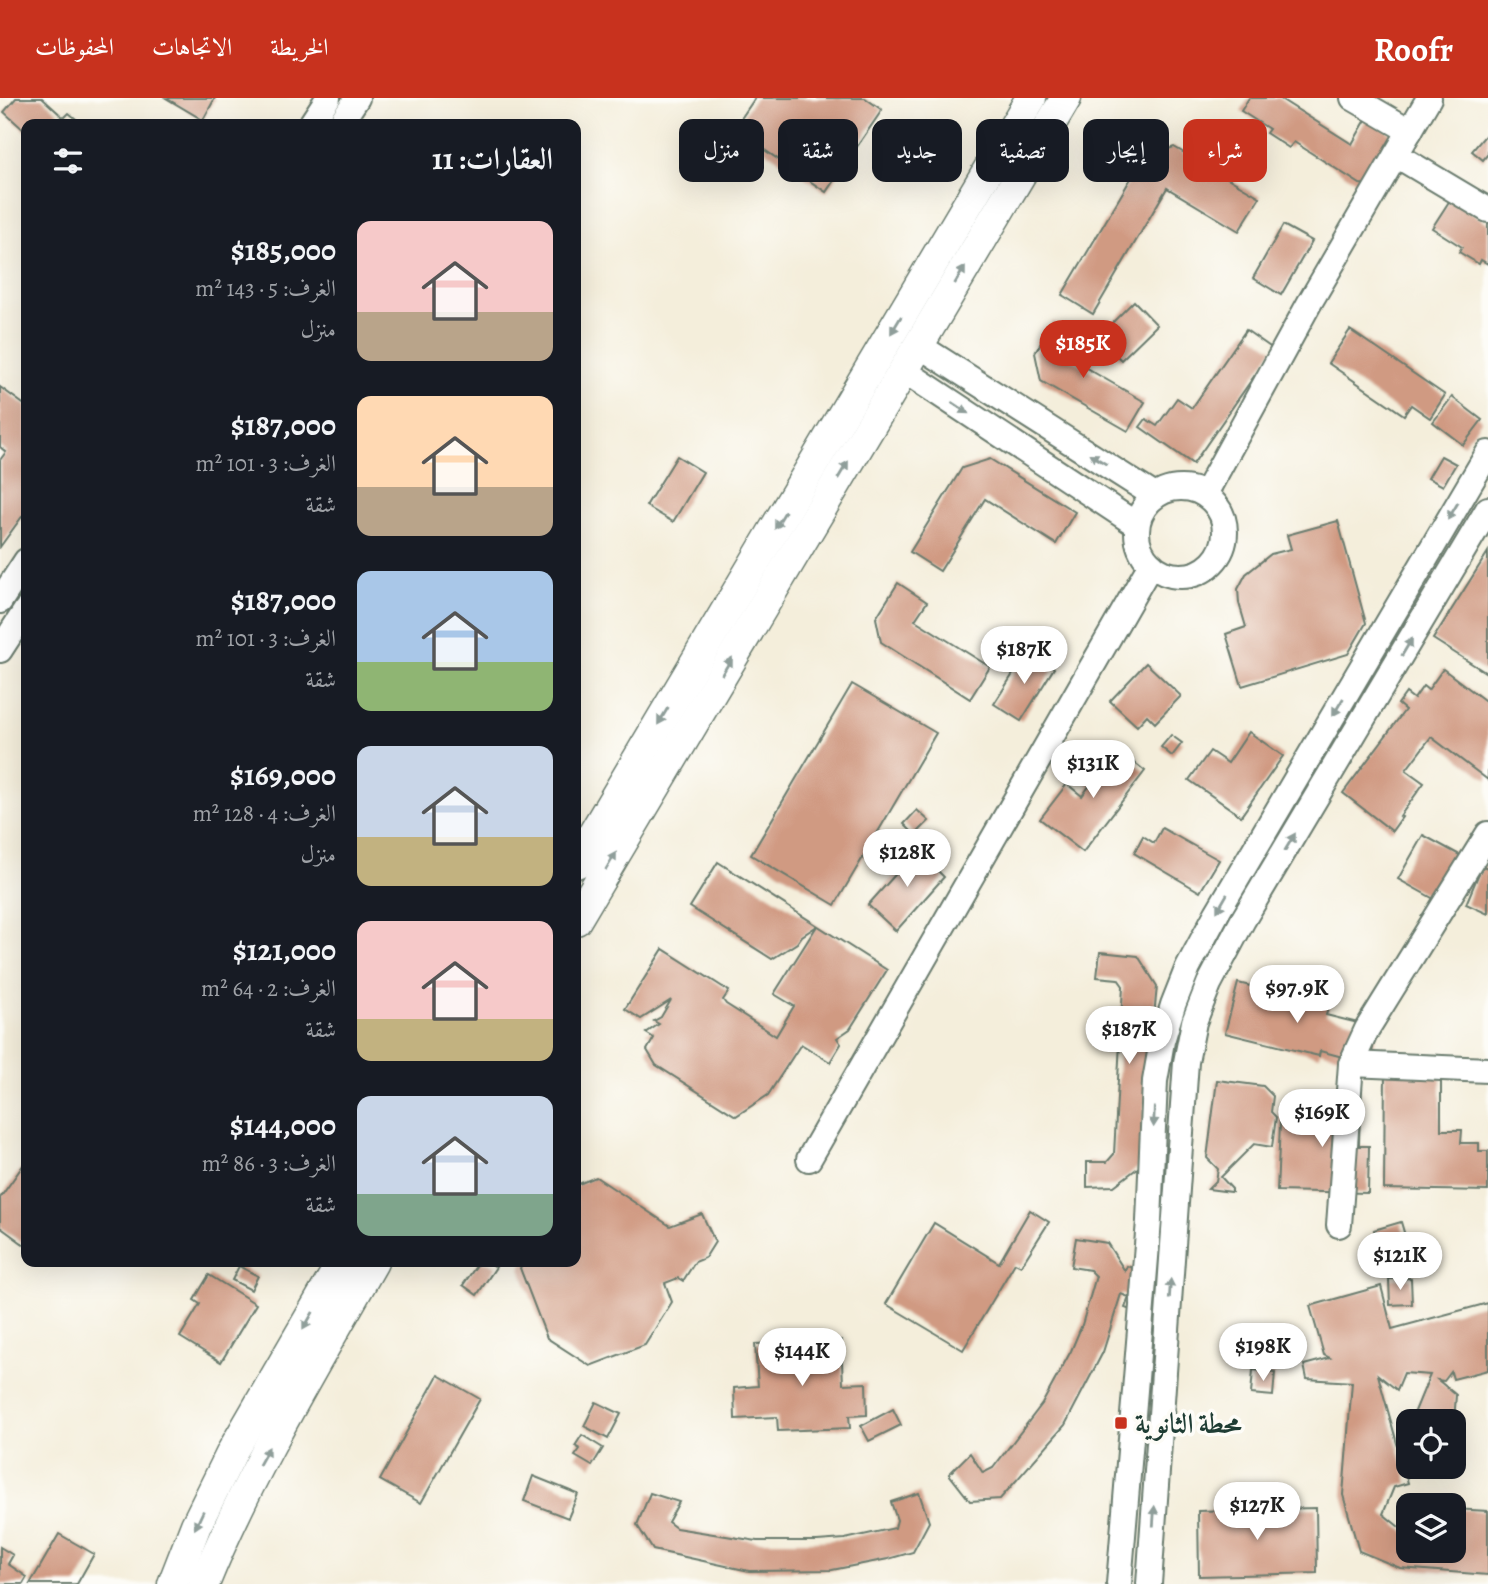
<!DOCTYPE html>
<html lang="ar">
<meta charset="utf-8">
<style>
body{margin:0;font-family:Alegreya,Amiri,serif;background:#242831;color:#f1f3f6;direction:rtl;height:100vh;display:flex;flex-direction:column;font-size:26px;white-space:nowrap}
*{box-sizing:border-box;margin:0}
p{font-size:23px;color:#9ea1a6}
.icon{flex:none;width:38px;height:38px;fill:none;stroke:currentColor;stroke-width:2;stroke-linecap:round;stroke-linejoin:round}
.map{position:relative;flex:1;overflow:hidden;direction:ltr}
.details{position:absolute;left:21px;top:21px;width:560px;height:1148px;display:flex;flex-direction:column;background:#171b24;border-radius:14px;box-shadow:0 7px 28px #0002;direction:rtl}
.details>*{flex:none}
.banner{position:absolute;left:602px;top:21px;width:665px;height:63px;direction:rtl;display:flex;gap:14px}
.tools{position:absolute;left:1396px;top:1311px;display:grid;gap:14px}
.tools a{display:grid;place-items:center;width:70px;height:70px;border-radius:14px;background:#171b24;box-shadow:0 7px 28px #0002;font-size:35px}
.price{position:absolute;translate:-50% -60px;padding:0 16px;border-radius:24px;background:#fff;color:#222;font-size:23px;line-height:46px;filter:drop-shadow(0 2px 4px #0008)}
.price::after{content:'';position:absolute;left:50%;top:42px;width:21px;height:16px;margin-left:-10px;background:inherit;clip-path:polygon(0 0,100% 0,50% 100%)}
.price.on{background:#c8321e;color:#fff}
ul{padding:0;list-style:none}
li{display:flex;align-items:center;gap:21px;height:175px;padding:0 28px}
li span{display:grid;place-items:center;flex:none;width:196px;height:140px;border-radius:14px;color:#555}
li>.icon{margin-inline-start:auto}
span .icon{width:84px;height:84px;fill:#fffc;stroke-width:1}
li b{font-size:30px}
h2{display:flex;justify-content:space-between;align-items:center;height:84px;padding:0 28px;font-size:30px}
.pill{padding:0 24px;border-radius:14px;background:#171b24;box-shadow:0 7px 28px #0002;font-size:24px;line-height:63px}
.pill.on{background:#c8321e;color:#fff}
header{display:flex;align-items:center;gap:42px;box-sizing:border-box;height:98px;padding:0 35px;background:#c8321e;color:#fff}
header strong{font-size:33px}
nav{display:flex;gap:38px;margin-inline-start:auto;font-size:24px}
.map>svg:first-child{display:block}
.building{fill:#d09a82}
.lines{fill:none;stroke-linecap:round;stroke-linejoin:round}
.minor-casing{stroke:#6a7b6e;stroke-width:28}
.major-casing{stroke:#6a7b6e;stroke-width:33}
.minor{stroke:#fff;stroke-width:24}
.major{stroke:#fff;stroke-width:30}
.oneway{fill:#8f9e9a}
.poi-dot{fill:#c8321e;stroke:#fdfcf7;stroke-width:2.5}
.labels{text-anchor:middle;stroke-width:7;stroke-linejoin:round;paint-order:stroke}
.poi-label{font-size:28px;font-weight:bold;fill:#1f3d34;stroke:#fdfcf7;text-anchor:start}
</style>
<header>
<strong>Roofr</strong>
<nav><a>الخريطة</a><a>الاتجاهات</a><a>المحفوظات</a></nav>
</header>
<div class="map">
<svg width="1488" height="1486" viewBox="0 0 1488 1486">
<rect width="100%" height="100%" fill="#fdfcf7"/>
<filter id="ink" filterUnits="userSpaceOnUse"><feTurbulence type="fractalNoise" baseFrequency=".0143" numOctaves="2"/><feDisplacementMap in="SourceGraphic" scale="14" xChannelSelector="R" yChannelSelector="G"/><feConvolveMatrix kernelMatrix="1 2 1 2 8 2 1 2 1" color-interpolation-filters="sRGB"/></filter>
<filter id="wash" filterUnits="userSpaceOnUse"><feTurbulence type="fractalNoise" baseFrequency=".00686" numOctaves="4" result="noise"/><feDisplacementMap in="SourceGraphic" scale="28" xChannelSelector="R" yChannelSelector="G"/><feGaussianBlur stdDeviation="1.57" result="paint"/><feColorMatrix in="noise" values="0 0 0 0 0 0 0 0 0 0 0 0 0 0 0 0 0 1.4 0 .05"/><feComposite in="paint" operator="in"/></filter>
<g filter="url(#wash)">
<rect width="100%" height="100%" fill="#f4eedb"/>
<g id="blocks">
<!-- building -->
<g class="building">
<polygon points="16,0 42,0 64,20 69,15 82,26 26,26 26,34 4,14"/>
<polygon points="166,0 215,0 203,22"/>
<polygon points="755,0 865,0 882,12 826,94 734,31"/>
<polygon points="1249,0 1279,0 1352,46 1367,20 1400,41 1371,87 1360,86 1294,44 1289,50 1266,35 1269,31 1241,13"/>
<polygon points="1488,34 1488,56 1483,62 1472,53"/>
<polygon points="1174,49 1260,99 1239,133 1167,90 1093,216 1062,197 1143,60"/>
<polygon points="1450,102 1488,125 1488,166 1481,162 1479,166 1459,154 1462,149 1432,130"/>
<polygon points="1283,127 1312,143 1281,197 1253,180"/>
<polygon points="1134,203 1157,227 1121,262 1098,239"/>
<polygon points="1053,224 1081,240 1069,260 1145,304 1128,333 1041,283 1035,255"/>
<polygon points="1246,232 1273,251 1193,366 1140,329 1146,321 1157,328 1177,300 1192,310"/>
<polygon points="1350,232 1445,297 1430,320 1411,307 1404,317 1328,265"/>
<polygon points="0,289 26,308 26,413 0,449 0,362 6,354 0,349"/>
<polygon points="1452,299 1482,322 1463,347 1433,324"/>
<polygon points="677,358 703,374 673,424 646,408"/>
<polygon points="1441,358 1456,366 1443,388 1428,380"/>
<polygon points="990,361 1075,414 1056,446 985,401 940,473 910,454 962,370"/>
<polygon points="1338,423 1366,525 1348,556 1242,588 1226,536 1246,529 1239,505 1238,491 1246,476 1271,456 1291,451 1287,437"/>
<polygon points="1488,454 1488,576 1433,541"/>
<polygon points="898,485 927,504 915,522 990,569 970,601 881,544 876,520"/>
<polygon points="1027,554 1054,570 1021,623 994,606"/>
<polygon points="1146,565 1181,598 1155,625 1147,617 1137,628 1110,603"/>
<polygon points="1443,571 1488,605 1488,682 1431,639 1406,672 1424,685 1400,718 1402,719 1392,733 1343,695 1405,612 1398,606 1406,595 1414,601 1423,588 1428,592"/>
<polygon points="852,586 936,635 835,807 751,757"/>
<polygon points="1249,634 1283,658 1241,718 1189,682 1210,653 1228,665"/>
<polygon points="1171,637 1182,645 1172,658 1161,649"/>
<polygon points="1113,648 1145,673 1083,754 1040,721 1067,686 1082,698 1090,687 1086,684"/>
<polygon points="917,712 929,723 915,737 904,726"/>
<polygon points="1162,730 1219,762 1200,794 1134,755 1143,738 1154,745"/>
<polygon points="1423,737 1467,761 1443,806 1398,781"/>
<polygon points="920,749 939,766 935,770 944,779 896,833 868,807"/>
<polygon points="718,764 887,872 850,931 837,940 841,946 830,964 801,946 768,997 736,1018 656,967 647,952 654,940 646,935 659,926 654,923 661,919 671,902 641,921 625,911 663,851 729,893 723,902 726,906 776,938 794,908 774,896 817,828 802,838 797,845 772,861 690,809"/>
<polygon points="1482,768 1488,770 1488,816 1466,806"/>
<polygon points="1100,854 1138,858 1157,888 1139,1069 1114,1088 1087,1089 1087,1064 1107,1064 1114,1056 1123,888 1118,881 1097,879"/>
<polygon points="1238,885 1329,907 1326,917 1378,930 1369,966 1320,953 1319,958 1225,935"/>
<polygon points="1385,971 1441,977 1441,1032 1462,1032 1461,1045 1479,1045 1479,1053 1488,1053 1488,1093 1384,1091"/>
<polygon points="1217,982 1263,988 1273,998 1271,1014 1276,1019 1272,1049 1254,1046 1221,1079 1232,1091 1232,1094 1208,1091 1216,1083 1218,1071 1207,1060"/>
<polygon points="1281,1004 1360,1005 1359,1048 1369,1048 1368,1095 1277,1093"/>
<polygon points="24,1066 26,1067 26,1148 0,1129 0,1100"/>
<polygon points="596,1079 670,1128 702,1116 715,1144 705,1160 695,1164 683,1183 678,1180 665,1185 672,1204 645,1247 590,1268 547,1240 520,1170 524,1164 576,1164 576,1087"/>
<polygon points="1030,1112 1049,1124 1021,1168 1015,1165 963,1252 886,1206 934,1125 999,1165"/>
<polygon points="1401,1124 1408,1148 1381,1156 1374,1132"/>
<polygon points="1076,1140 1107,1145 1125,1173 1127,1168 1146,1174 1141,1216 1125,1210 1129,1199 1121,1196 1103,1254 1065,1327 1000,1401 970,1403 949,1376 970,1355 983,1375 993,1370 1042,1306 1071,1253 1082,1227 1096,1178 1090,1172 1071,1169"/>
<polygon points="479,1164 488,1164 496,1169 477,1197 463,1187"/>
<polygon points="239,1168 258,1178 251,1192 232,1182"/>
<polygon points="209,1177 256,1206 221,1264 180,1239 200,1206 194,1202"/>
<polygon points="1411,1180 1412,1206 1390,1207 1389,1181"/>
<polygon points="1381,1188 1392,1231 1488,1205 1488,1272 1453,1281 1451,1274 1444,1283 1438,1282 1456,1297 1454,1323 1411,1323 1430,1277 1404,1275 1397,1292 1378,1277 1408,1385 1394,1389 1383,1416 1409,1437 1409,1452 1454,1452 1454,1411 1488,1413 1488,1477 1400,1470 1359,1453 1343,1397 1352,1284 1307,1281 1304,1267 1330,1260 1324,1257 1310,1208"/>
<polygon points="841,1242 843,1286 866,1285 867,1317 849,1318 850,1330 778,1333 777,1319 735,1321 734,1290 758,1288 755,1246"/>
<polygon points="1253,1272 1275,1274 1273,1298 1251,1296"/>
<polygon points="438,1277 480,1301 421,1405 380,1382"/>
<polygon points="596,1304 621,1316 608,1341 584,1328"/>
<polygon points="893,1311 901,1327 869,1343 861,1328"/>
<polygon points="582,1337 603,1350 592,1368 575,1358 580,1351 575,1348"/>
<polygon points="533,1378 578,1396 568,1420 524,1403"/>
<polygon points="650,1395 679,1404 668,1424 676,1430 757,1443 817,1443 845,1441 895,1430 897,1422 891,1404 919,1395 929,1424 913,1454 888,1461 832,1472 749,1473 653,1452 637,1427"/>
<polygon points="1316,1410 1317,1475 1199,1478 1198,1413"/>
<polygon points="59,1436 94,1456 77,1486 30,1486"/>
<polygon points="0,1449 13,1457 8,1466 27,1479 23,1486 0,1486"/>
</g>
</g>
</g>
<g filter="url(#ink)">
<use href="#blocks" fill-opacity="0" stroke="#6a7b6e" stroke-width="2"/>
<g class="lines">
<defs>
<g id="minor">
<polyline points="1353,0 1410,33"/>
<polyline points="311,26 328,0"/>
<polyline points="340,26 357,0"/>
<polyline points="1396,57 1488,112"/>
<polyline points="918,247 1155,398"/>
<polyline points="903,272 1137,427"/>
<circle cx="1181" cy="434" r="44"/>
<polyline points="1205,396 1310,204 1429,0"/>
<polyline points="0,503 26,463"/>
<polyline points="0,552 26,512"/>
<polyline points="1351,966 1488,972"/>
<polyline points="809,1061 1151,466"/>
<polyline points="1339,1127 1351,966 1367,931 1488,736"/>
<polyline points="1119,1486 1149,1123 1155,983 1162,943 1173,907 1188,869 1217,815 1488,355"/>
<polyline points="1149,1486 1186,964 1194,924 1209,886 1243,822 1488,411"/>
</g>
<g id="major">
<polyline points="576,765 1031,0"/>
<polyline points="576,822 1066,0"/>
<polyline points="173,1486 196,1427 233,1352 342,1164"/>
<path d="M204,1486C250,1373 313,1270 373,1164"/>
</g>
</defs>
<!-- minor casing -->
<use href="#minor" class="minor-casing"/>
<!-- major casing -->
<use href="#major" class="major-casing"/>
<!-- minor -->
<use href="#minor" class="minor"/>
<!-- major -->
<use href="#major" class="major"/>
</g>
<!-- one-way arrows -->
<defs><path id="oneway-solid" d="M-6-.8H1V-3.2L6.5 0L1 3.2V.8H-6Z" transform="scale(1.75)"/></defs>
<g class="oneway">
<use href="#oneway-solid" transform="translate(960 177) rotate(-59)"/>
<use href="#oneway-solid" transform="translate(896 227) rotate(121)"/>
<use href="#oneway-solid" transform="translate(960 310) rotate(33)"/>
<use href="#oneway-solid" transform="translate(1098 361) rotate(-148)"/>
<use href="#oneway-solid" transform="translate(843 372) rotate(-59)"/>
<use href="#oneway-solid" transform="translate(1453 413) rotate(121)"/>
<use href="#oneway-solid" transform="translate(780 422) rotate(121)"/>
<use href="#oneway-solid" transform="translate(1407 549) rotate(-59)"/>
<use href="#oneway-solid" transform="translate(727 568) rotate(-59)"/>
<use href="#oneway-solid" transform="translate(1338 609) rotate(121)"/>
<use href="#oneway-solid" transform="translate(663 618) rotate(121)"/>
<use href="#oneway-solid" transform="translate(1290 744) rotate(-59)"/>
<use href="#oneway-solid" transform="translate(611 763) rotate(-59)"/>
<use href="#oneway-solid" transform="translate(1222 805) rotate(120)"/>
<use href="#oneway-solid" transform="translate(1154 1019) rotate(92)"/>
<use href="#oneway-solid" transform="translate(1170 1191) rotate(-86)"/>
<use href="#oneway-solid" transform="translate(308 1223) rotate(120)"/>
<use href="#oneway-solid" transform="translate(264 1358) rotate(-61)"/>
<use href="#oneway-solid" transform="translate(1154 1418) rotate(-86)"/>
<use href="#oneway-solid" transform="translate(199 1422) rotate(115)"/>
</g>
</g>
<!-- markers -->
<rect class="poi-dot" x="1114" y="1318" width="14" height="14" rx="3.5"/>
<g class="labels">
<!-- poi labels -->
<g class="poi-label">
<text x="1135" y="1335">محطة الثانوية</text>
</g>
</g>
</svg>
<div class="tools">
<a><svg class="icon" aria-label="locate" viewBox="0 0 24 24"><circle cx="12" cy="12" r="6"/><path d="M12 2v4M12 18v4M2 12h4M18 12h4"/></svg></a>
<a><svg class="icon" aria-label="layers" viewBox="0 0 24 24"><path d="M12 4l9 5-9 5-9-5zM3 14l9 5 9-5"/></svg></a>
</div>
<b class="price on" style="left:1083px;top:282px">$185K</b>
<b class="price" style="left:1024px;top:588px">$187K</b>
<b class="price" style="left:1093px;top:702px">$131K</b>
<b class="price" style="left:907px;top:791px">$128K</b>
<b class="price" style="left:1297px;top:927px">$97.9K</b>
<b class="price" style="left:1129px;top:968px">$187K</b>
<b class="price" style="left:1322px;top:1051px">$169K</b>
<b class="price" style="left:1400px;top:1194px">$121K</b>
<b class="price" style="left:1263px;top:1285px">$198K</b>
<b class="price" style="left:802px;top:1290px">$144K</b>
<b class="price" style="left:1257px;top:1444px">$127K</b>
<div class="banner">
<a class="pill on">شراء</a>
<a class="pill">إيجار</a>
<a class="pill">تصفية</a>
<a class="pill">جديد</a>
<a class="pill">شقة</a>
<a class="pill">منزل</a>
</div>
<section class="details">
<h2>العقارات: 11<svg class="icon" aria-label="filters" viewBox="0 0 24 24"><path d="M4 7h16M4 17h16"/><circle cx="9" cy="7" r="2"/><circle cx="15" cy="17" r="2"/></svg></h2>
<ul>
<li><span style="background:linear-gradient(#f6c9c9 65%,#b9a48a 0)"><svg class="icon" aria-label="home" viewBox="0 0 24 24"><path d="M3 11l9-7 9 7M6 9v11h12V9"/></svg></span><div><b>$185,000</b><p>الغرف: 5 · 143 m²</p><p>منزل</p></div></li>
<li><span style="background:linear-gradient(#ffd9b3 65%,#b9a48a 0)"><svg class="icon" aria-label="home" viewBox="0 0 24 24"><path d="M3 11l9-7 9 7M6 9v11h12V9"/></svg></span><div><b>$187,000</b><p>الغرف: 3 · 101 m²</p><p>شقة</p></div></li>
<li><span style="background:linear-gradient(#a9c7e8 65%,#8fb573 0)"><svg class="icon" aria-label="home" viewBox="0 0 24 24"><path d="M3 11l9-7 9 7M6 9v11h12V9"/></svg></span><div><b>$187,000</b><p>الغرف: 3 · 101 m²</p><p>شقة</p></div></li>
<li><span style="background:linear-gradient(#c9d6e8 65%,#c2b280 0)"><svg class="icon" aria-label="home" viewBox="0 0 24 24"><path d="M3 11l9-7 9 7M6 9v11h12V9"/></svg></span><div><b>$169,000</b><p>الغرف: 4 · 128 m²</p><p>منزل</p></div></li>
<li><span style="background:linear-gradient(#f6c9c9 70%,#c2b280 0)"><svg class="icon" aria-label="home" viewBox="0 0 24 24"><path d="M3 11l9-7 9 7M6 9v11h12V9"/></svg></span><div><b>$121,000</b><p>الغرف: 2 · 64 m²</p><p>شقة</p></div></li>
<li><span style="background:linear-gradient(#c9d6e8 70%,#7fa58c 0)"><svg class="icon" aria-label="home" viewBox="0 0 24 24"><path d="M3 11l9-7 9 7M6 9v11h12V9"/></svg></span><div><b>$144,000</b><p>الغرف: 3 · 86 m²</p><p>شقة</p></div></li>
</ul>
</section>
</div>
